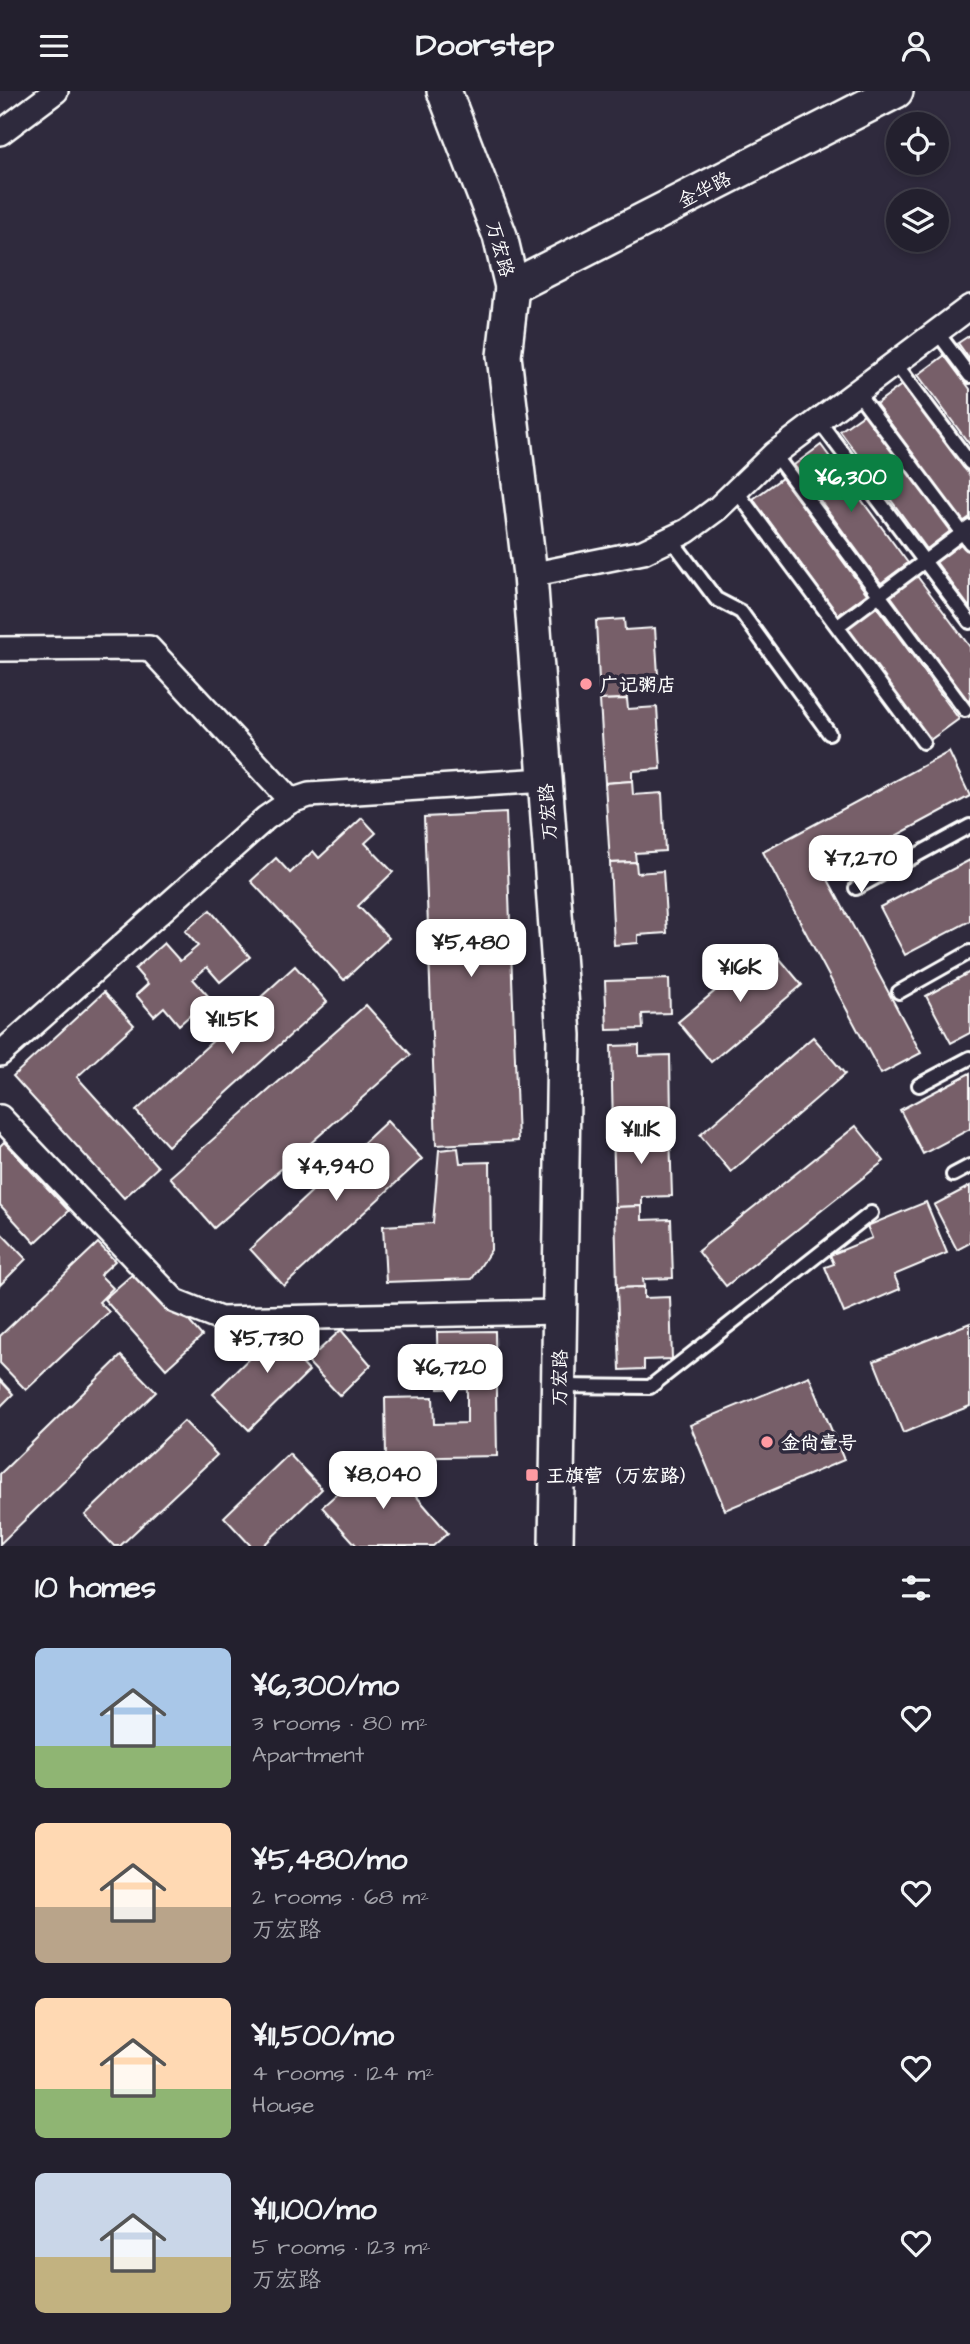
<!DOCTYPE html>
<meta charset="utf-8">
<style>
body{margin:0;font-family:"Architects Daughter","LXGW WenKai TC",sans-serif;background:#2f2d3a;color:#f1f3f6;height:100vh;display:flex;flex-direction:column;font-size:26px;white-space:nowrap}
*{box-sizing:border-box;margin:0}
p{font-size:23px;color:#a3a3aa}
.icon{flex:none;width:38px;height:38px;fill:none;stroke:currentColor;stroke-width:2;stroke-linecap:round;stroke-linejoin:round}
.map{position:relative;height:1455px;overflow:hidden}
.sheet{display:flex;flex-direction:column;background:#23202e;flex:1}
.sheet>*{flex:none}
.tools{position:absolute;left:886px;top:21px;display:grid;gap:14px}
.tools a{display:grid;place-items:center;width:63px;height:63px;border-radius:50%;background:#23202e;box-shadow:0 4px 10px #0003,0 0 0 2px #403e4a;font-size:35px}
.price{position:absolute;translate:-50% -60px;padding:0 16px;border-radius:14px;background:#fff;color:#222;font-size:23px;line-height:46px;filter:drop-shadow(0 2px 4px #0008)}
.price::after{content:'';position:absolute;left:50%;top:42px;width:21px;height:16px;margin-left:-10px;background:inherit;clip-path:polygon(0 0,100% 0,50% 100%)}
.price.on{background:#0b8043;color:#fff}
ul{padding:0;list-style:none}
li{display:flex;align-items:center;gap:21px;height:175px;padding:0 35px}
li span{display:grid;place-items:center;flex:none;width:196px;height:140px;border-radius:10px;color:#555}
li>.icon{margin-inline-start:auto}
span .icon{width:84px;height:84px;fill:#fffc;stroke-width:1}
li b{font-size:30px}
h2{display:flex;justify-content:space-between;align-items:center;height:84px;padding:0 35px;font-size:30px}
header{display:flex;justify-content:space-between;align-items:center;height:91px;padding:0 35px;background:#23202e;font-size:32px;font-weight:700}
.map>svg:first-child{display:block}
.building{fill:#775f69;stroke:#fff;stroke-width:2}
.lines{fill:none;stroke-linecap:round;stroke-linejoin:round}
.lane-casing{stroke:#fff;stroke-width:18}
.street-casing{stroke:#fff;stroke-width:28}
.secondary-casing{stroke:#fff;stroke-width:38}
.lane{stroke:#2f2a3d;stroke-width:12}
.street{stroke:#2f2a3d;stroke-width:23}
.secondary{stroke:#2f2a3d;stroke-width:33}
.poi-dot{fill:#ff9aa2;stroke:#2f2a3d;stroke-width:2.5}
.labels{text-anchor:middle;stroke-width:7;stroke-linejoin:round;paint-order:stroke}
.street-label{font-size:19px;fill:#fff;stroke:#2f2a3d}
.poi-label{font-size:19px;font-weight:bold;fill:#fff;stroke:#2f2a3d;text-anchor:start}
</style>
<header><svg class="icon" aria-label="menu" viewBox="0 0 24 24"><path d="M4 6h16M4 12h16M4 18h16"/></svg>Doorstep<svg class="icon" aria-label="person" viewBox="0 0 24 24"><circle cx="12" cy="8" r="4"/><path d="M4 21q1-7 8-7t8 7"/></svg></header>
<div class="map">
<svg width="970" height="1455" viewBox="0 0 970 1455">
<rect width="100%" height="100%" fill="#2f2a3d"/>
<filter id="ink" filterUnits="userSpaceOnUse"><feTurbulence type="fractalNoise" baseFrequency=".0143" numOctaves="2"/><feDisplacementMap in="SourceGraphic" scale="14" xChannelSelector="R" yChannelSelector="G"/><feConvolveMatrix kernelMatrix="1 2 1 2 8 2 1 2 1" color-interpolation-filters="sRGB"/></filter>
<g filter="url(#ink)">
<!-- building -->
<g class="building">
<polygon points="970,244 970,269 958,252"/>
<polygon points="945,264 970,298 970,354 918,284"/>
<polygon points="903,293 970,385 970,426 963,431 876,313"/>
<polygon points="867,321 953,438 927,458 840,340"/>
<polygon points="821,354 908,472 881,492 794,374"/>
<polygon points="782,387 867,503 838,524 753,408"/>
<polygon points="963,451 970,461 970,517 936,471"/>
<polygon points="917,485 970,556 970,613 890,504"/>
<polygon points="876,515 959,628 930,649 847,537"/>
<polygon points="624,528 625,539 655,537 659,599 626,601 627,608 600,609 596,530"/>
<polygon points="627,608 628,618 657,616 661,678 632,680 632,690 605,692 600,609"/>
<polygon points="949,661 970,705 825,783 921,962 881,983 763,761"/>
<polygon points="632,690 633,704 662,702 665,760 635,762 636,771 610,772 605,692"/>
<polygon points="506,722 518,1050 436,1054 424,726"/>
<polygon points="362,727 376,742 365,752 393,781 358,815 389,847 344,889 251,790 276,767 290,782 313,760 319,767"/>
<polygon points="970,769 970,830 905,864 880,816"/>
<polygon points="636,771 637,782 663,780 667,842 638,844 638,852 614,854 610,772"/>
<polygon points="210,819 250,866 220,891 207,876 193,888 210,907 179,934 164,916 154,925 136,904 148,893 135,878 164,852 180,870 198,855 185,840"/>
<polygon points="769,855 802,894 711,971 678,931"/>
<polygon points="295,875 327,911 168,1055 136,1020"/>
<polygon points="970,881 970,942 951,952 926,905"/>
<polygon points="669,888 670,922 642,923 643,938 607,939 605,890"/>
<polygon points="104,901 134,934 77,986 158,1076 124,1107 13,985"/>
<polygon points="366,914 411,964 214,1137 170,1086"/>
<polygon points="813,946 845,983 731,1081 700,1044"/>
<polygon points="639,954 639,965 670,964 671,1025 639,1026 639,1033 613,1034 611,955"/>
<polygon points="970,982 970,1038 923,1063 900,1019"/>
<polygon points="387,1030 422,1068 284,1195 250,1158"/>
<polygon points="639,1033 639,1044 670,1043 672,1105 642,1106 642,1115 615,1116 613,1034"/>
<polygon points="856,1035 884,1070 726,1195 698,1160"/>
<polygon points="4,1051 69,1120 35,1152 0,1114 0,1055"/>
<polygon points="458,1057 460,1072 490,1071 491,1159 472,1188 386,1191 383,1135 433,1132 439,1059"/>
<polygon points="970,1095 970,1152 957,1159 934,1114"/>
<polygon points="926,1111 947,1162 894,1184 900,1198 844,1222 825,1176 834,1173 830,1164 872,1147 867,1135"/>
<polygon points="642,1115 642,1129 671,1128 673,1187 643,1188 644,1196 617,1197 615,1116"/>
<polygon points="0,1141 26,1168 0,1194"/>
<polygon points="98,1152 115,1170 100,1184 113,1197 99,1211 109,1221 26,1299 0,1272 0,1245"/>
<polygon points="141,1176 202,1245 166,1278 104,1208"/>
<polygon points="644,1196 644,1207 670,1206 672,1268 644,1269 644,1278 620,1279 617,1197"/>
<polygon points="290,1227 316,1253 299,1269 309,1280 249,1339 213,1303"/>
<polygon points="970,1232 970,1315 903,1342 874,1270"/>
<polygon points="341,1239 371,1274 340,1305 307,1270"/>
<polygon points="495,1240 497,1365 386,1367 385,1307 433,1306 434,1333 467,1332 467,1297 438,1298 437,1241"/>
<polygon points="121,1265 156,1301 0,1453 0,1383"/>
<polygon points="809,1285 844,1369 725,1419 690,1334"/>
<polygon points="0,1289 13,1303 0,1316"/>
<polygon points="184,1330 217,1364 120,1455 114,1455 85,1424"/>
<polygon points="289,1363 322,1398 263,1455 251,1455 224,1426"/>
<polygon points="381,1364 448,1442 433,1455 357,1455 322,1416"/>
</g>
<g class="lines">
<defs>
<g id="lane">
<polyline points="937,241 970,285"/>
<polyline points="895,272 970,372"/>
<polyline points="857,301 970,452"/>
<polyline points="819,330 970,531"/>
<polyline points="774,363 965,619"/>
<polyline points="735,398 923,651"/>
<polyline points="671,448 716,508 741,521 829,642"/>
<polyline points="838,535 970,436"/>
<polyline points="856,797 970,735"/>
<polyline points="899,901 970,861"/>
<polyline points="919,994 970,967"/>
<polyline points="953,1084 970,1075"/>
<polyline points="559,1295 650,1296 871,1122"/>
</g>
<g id="street">
<polyline points="0,42 56,0"/>
<polyline points="530,484 643,461 687,440 718,417 774,363 970,216"/>
<polyline points="0,558 149,557 291,710"/>
<polyline points="0,963 266,727 291,710 309,704 545,689"/>
<polyline points="0,1026 175,1210 220,1228 560,1221"/>
</g>
<g id="secondary">
<polyline points="444,0 500,145 512,196 504,265 530,484 564,944 556,1455"/>
<polyline points="512,196 896,0"/>
</g>
</defs>
<!-- lane casing -->
<use href="#lane" class="lane-casing"/>
<!-- street casing -->
<use href="#street" class="street-casing"/>
<!-- secondary casing -->
<use href="#secondary" class="secondary-casing"/>
<!-- lane -->
<use href="#lane" class="lane"/>
<!-- street -->
<use href="#street" class="street"/>
<!-- secondary -->
<use href="#secondary" class="secondary"/>
</g>
</g>
<!-- markers -->
<g class="poi-dot">
<circle cx="586" cy="593" r="7"/>
<circle cx="767" cy="1351" r="7"/>
<rect x="525" y="1377" width="14" height="14" rx="3.5"/>
</g>
<g class="labels">
<!-- street labels -->
<g class="street-label">
<text transform="translate(704 98) rotate(-27)" y="7">金华路</text>
<text transform="translate(501 158) rotate(75)" y="7">万宏路</text>
<text transform="translate(547 721) rotate(-94)" y="7">万宏路</text>
<text transform="translate(559 1287) rotate(-89)" y="7">万宏路</text>
</g>
<!-- poi labels -->
<g class="poi-label">
<text x="600" y="600">广记粥店</text>
<text x="781" y="1358">金尚壹号</text>
<text x="546" y="1391">王旗营（万宏路）</text>
</g>
</g>
</svg>
<div class="tools">
<a><svg class="icon" aria-label="locate" viewBox="0 0 24 24"><circle cx="12" cy="12" r="6"/><path d="M12 2v4M12 18v4M2 12h4M18 12h4"/></svg></a>
<a><svg class="icon" aria-label="layers" viewBox="0 0 24 24"><path d="M12 4l9 5-9 5-9-5zM3 14l9 5 9-5"/></svg></a>
</div>
<b class="price on" style="left:851px;top:423px">¥6,300</b>
<b class="price" style="left:861px;top:804px">¥7,270</b>
<b class="price" style="left:471px;top:888px">¥5,480</b>
<b class="price" style="left:740px;top:913px">¥16K</b>
<b class="price" style="left:232px;top:965px">¥11.5K</b>
<b class="price" style="left:641px;top:1075px">¥11.1K</b>
<b class="price" style="left:336px;top:1112px">¥4,940</b>
<b class="price" style="left:267px;top:1284px">¥5,730</b>
<b class="price" style="left:450px;top:1313px">¥6,720</b>
<b class="price" style="left:383px;top:1420px">¥8,040</b>
</div>
<section class="sheet">
<h2>10 homes<svg class="icon" aria-label="filters" viewBox="0 0 24 24"><path d="M4 7h16M4 17h16"/><circle cx="9" cy="7" r="2"/><circle cx="15" cy="17" r="2"/></svg></h2>
<ul>
<li><span style="background:linear-gradient(#a9c7e8 70%,#8fb573 0)"><svg class="icon" aria-label="home" viewBox="0 0 24 24"><path d="M3 11l9-7 9 7M6 9v11h12V9"/></svg></span><div><b>¥6,300/mo</b><p>3 rooms · 80 m²</p><p>Apartment</p></div><svg class="icon" aria-label="heart" viewBox="0 0 24 24"><path d="M12 20l-8-8c-3-5 5-10 8-4 3-6 11-1 8 4z"/></svg></li>
<li><span style="background:linear-gradient(#ffd9b3 60%,#b9a48a 0)"><svg class="icon" aria-label="home" viewBox="0 0 24 24"><path d="M3 11l9-7 9 7M6 9v11h12V9"/></svg></span><div><b>¥5,480/mo</b><p>2 rooms · 68 m²</p><p>万宏路</p></div><svg class="icon" aria-label="heart" viewBox="0 0 24 24"><path d="M12 20l-8-8c-3-5 5-10 8-4 3-6 11-1 8 4z"/></svg></li>
<li><span style="background:linear-gradient(#ffd9b3 65%,#8fb573 0)"><svg class="icon" aria-label="home" viewBox="0 0 24 24"><path d="M3 11l9-7 9 7M6 9v11h12V9"/></svg></span><div><b>¥11,500/mo</b><p>4 rooms · 124 m²</p><p>House</p></div><svg class="icon" aria-label="heart" viewBox="0 0 24 24"><path d="M12 20l-8-8c-3-5 5-10 8-4 3-6 11-1 8 4z"/></svg></li>
<li><span style="background:linear-gradient(#c9d6e8 60%,#c2b280 0)"><svg class="icon" aria-label="home" viewBox="0 0 24 24"><path d="M3 11l9-7 9 7M6 9v11h12V9"/></svg></span><div><b>¥11,100/mo</b><p>5 rooms · 123 m²</p><p>万宏路</p></div><svg class="icon" aria-label="heart" viewBox="0 0 24 24"><path d="M12 20l-8-8c-3-5 5-10 8-4 3-6 11-1 8 4z"/></svg></li>
</ul>
</section>
